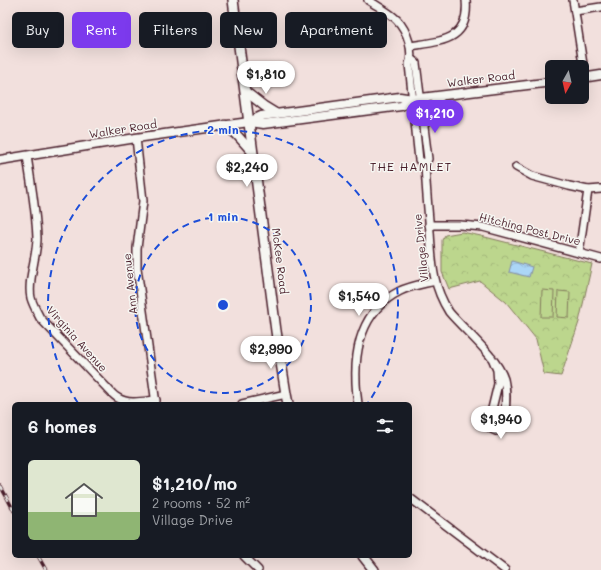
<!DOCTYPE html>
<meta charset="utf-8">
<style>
body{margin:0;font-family:Mali,sans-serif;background:#20242c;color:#f1f3f6;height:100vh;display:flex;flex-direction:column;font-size:15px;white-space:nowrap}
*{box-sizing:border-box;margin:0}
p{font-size:13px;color:#9ea1a6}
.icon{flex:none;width:22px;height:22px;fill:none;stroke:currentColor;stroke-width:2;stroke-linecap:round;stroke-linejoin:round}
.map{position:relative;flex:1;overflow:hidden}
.details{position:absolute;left:12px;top:402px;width:400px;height:156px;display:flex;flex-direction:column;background:#171b24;border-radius:6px;box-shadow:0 4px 16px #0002}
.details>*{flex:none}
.guide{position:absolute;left:12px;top:12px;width:400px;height:36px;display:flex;gap:8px}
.needle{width:26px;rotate:188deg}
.tools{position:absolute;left:545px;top:60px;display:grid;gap:8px}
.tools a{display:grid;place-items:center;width:44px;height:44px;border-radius:6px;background:#171b24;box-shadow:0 4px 16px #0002;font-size:20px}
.price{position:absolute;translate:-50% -34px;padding:0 9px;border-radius:14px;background:#fff;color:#222;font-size:13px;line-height:26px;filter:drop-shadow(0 1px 2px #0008)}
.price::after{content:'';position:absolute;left:50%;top:24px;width:12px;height:9px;margin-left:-6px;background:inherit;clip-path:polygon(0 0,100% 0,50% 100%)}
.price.selected{background:#7c3aed;color:#fff}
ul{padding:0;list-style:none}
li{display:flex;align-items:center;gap:12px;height:100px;padding:0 16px}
li span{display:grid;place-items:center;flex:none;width:112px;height:80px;border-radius:6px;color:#555}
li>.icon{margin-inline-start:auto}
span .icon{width:48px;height:48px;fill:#fffc;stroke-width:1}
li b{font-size:17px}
h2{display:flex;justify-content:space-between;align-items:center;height:48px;padding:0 16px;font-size:17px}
.pill{padding:0 14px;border-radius:6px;background:#171b24;box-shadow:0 4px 16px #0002;font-size:14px;line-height:36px}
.pill.selected{background:#7c3aed;color:#fff}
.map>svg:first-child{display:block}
.park{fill:url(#park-crowns);stroke:#837a5c}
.pitch{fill:#bcd68d;stroke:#837a5c}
.water{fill:url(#water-waves);stroke:#848da5}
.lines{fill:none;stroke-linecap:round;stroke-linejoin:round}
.minor-casing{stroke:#4a1f2b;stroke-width:10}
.tertiary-casing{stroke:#4a1f2b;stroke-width:11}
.secondary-casing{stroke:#4a1f2b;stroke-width:12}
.minor{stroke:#f6f6f2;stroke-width:7}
.tertiary{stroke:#f6f6f2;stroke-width:8}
.secondary{stroke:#f6f6f2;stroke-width:9}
.rail-casing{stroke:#4a1f2b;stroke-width:3.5}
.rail{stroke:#f6f6f2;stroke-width:2;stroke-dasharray:6;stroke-linecap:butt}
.ring{fill:none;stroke:#1d4ed8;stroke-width:2;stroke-dasharray:7 5}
.labels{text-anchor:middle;stroke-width:3;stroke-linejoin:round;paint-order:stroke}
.street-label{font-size:11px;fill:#4a1f2b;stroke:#f6f6f2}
.neighbourhood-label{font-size:12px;letter-spacing:1px;fill:#4a1f2b;stroke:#f6f6f2}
.centre{fill:#1d4ed8;stroke:#f6f6f2;stroke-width:2}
.ring-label{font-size:12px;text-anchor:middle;font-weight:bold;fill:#1d4ed8;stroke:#f6f6f2;stroke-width:3;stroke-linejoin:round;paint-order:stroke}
</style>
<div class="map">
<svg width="601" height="570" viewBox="0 0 601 570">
<defs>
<pattern id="park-crowns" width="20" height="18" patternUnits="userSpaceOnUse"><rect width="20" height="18" fill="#bcd68d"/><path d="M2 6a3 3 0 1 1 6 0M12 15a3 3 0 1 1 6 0" fill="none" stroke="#a3b77a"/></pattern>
<pattern id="water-waves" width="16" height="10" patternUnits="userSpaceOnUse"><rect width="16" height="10" fill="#abd6f7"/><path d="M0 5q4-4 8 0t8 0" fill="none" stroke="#95b7d4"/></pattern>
</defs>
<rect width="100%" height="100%" fill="#f2e0dd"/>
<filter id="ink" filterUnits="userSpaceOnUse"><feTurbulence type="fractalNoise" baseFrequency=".025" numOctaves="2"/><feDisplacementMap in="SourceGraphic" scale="8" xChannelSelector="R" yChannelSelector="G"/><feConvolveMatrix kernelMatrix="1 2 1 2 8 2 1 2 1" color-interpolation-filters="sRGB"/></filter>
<g filter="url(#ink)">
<!-- park -->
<polygon class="park" points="462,232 481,236 592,264 579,322 561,376 544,374 536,339 506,302 480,281 449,289 442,272 442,240 445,235"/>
<!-- pitch -->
<g class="pitch">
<polygon points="542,290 554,291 553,317 541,317"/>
<polygon points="558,291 570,292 569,318 557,317"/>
</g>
<!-- water -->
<polygon class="water" points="512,261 532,267 529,277 509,272"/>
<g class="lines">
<defs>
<g id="minor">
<path d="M368,0C388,13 402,17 409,42C411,50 412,57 409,64L419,160L425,164"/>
<polyline points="573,0 585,77"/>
<polyline points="575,11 601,7"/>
<path d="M410,46C441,41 470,41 466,0"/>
<path d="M411,59L416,63L428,159L425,164C426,187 428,209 430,232C432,263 432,285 449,312C465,331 497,357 504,379C507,391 506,402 505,413C504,421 504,429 496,431C490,429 489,427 489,421L498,384L497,370L492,358"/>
<path d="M426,123C429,111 432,104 442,96"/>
<polyline points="136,138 143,201 137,248 137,268 156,404"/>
<path d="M27,156C31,183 36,210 37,238C37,257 27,281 31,298C33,305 37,312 40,318L108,389C111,392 114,396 118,398C129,405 144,401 156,400"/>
<polyline points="516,167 532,176 569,186 588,190 601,189"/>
<polyline points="429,225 460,225 483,227 601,259"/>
<polyline points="579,253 588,190"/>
<polyline points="242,404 286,394"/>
<path d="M358,404C352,361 356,313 400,291C410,286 423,284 435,281"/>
<polyline points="410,498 505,570"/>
<polyline points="244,556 258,570"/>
</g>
<g id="tertiary">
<polyline points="582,78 601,75"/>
<polyline points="245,91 264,106 277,114"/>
<polyline points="249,122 263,124 401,106 413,99"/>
<polyline points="225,125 237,135 253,153"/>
<polyline points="0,160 136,138 249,122 261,116 400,97 413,99 421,98 552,82"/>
</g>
<g id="secondary">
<polyline points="233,0 276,331 286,394 288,404"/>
<polyline points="363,556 374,570"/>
</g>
</defs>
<!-- minor casing -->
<use href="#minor" class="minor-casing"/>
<!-- tertiary casing -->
<use href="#tertiary" class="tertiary-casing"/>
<!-- secondary casing -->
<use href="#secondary" class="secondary-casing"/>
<!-- minor -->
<use href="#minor" class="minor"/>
<!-- tertiary -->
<use href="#tertiary" class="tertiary"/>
<!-- secondary -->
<use href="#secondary" class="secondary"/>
<defs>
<g id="rail">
<polyline points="0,485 14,511"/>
<polyline points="38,556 46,570"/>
</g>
</defs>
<!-- rail casing -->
<use href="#rail" class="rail-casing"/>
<!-- rail -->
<use href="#rail" class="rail"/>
</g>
</g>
<!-- distance rings -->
<g class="ring">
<circle cx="223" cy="305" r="88"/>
<path d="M78 403A175 175 0 1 1 368 403"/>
</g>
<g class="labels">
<!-- street labels -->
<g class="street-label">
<text transform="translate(481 79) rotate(-7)" y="4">Walker Road</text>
<text transform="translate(123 129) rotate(-9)" y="4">Walker Road</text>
<text transform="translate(530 229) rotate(14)" y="4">Hitching Post Drive</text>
<text transform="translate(421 248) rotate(-96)" y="4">Village Drive</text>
<text transform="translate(280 261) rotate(83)" y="4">McKee Road</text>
<text transform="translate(130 284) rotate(-96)" y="4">Ann Avenue</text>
<text transform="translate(77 339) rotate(48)" y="4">Virginia Avenue</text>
</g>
<!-- neighbourhood labels -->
<g class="neighbourhood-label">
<text x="411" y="171">THE HAMLET</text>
</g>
</g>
<circle cx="223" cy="305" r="6" class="centre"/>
<g class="ring-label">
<text x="223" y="134">2 min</text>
<text x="223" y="221">1 min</text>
</g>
</svg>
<div class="tools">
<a><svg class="needle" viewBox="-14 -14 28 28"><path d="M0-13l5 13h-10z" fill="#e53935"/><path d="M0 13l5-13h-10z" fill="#9ea1a6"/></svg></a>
</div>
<b class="price" style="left:266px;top:95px">$1,810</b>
<b class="price selected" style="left:435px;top:134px">$1,210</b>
<b class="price" style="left:247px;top:188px">$2,240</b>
<b class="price" style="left:359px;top:317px">$1,540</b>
<b class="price" style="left:271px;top:370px">$2,990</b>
<b class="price" style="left:501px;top:440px">$1,940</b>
<div class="guide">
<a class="pill">Buy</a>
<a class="pill selected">Rent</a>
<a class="pill">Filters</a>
<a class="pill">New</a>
<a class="pill">Apartment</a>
</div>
<section class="details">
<h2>6 homes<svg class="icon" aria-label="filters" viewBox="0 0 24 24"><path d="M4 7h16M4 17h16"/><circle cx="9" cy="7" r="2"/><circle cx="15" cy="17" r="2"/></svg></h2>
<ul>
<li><span style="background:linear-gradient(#dfe7d0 65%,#8fb573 0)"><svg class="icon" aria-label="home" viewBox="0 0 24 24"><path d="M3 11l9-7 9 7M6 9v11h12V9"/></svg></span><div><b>$1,210/mo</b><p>2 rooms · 52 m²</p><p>Village Drive</p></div></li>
</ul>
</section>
</div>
